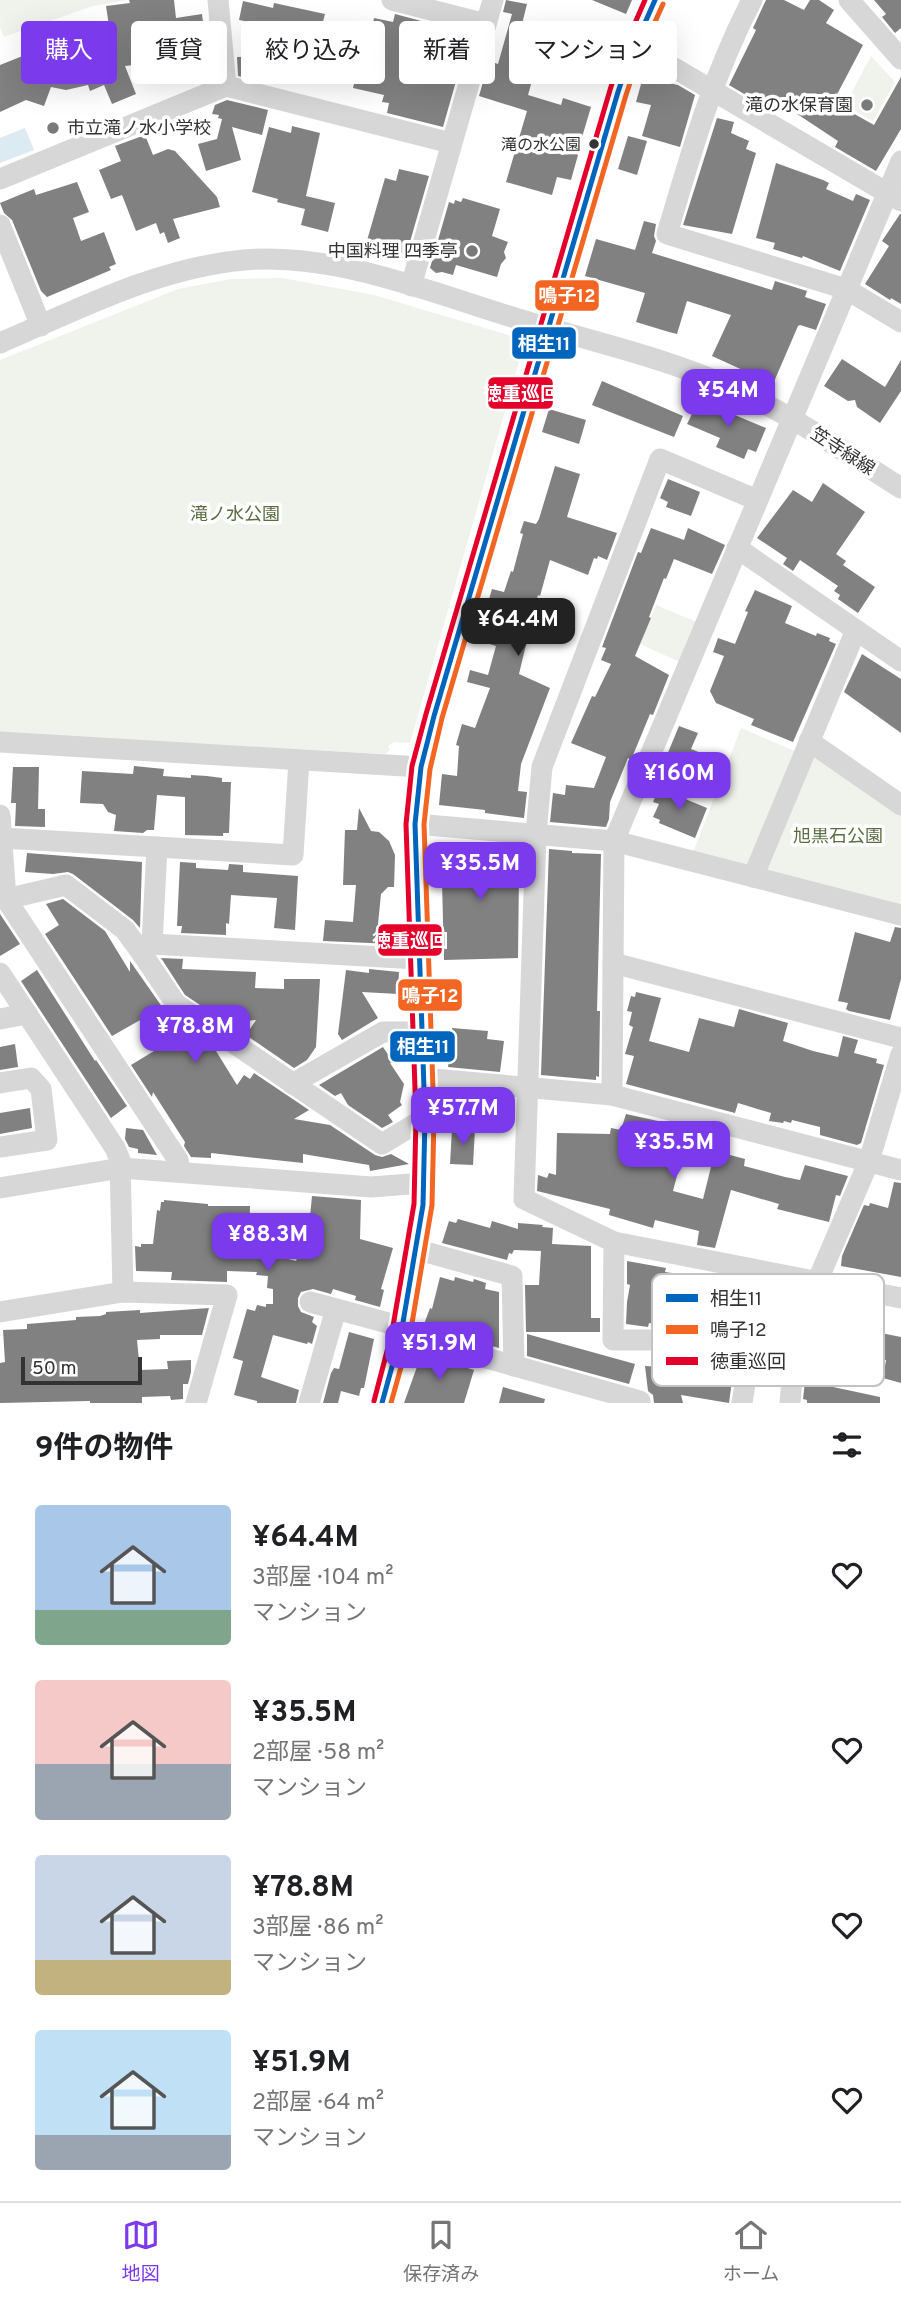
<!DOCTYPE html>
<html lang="ja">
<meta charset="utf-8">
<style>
body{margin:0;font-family:Overpass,"Noto Sans JP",sans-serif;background:#f2f2f2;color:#202124;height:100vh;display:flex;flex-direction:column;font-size:26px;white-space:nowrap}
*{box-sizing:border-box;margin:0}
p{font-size:23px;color:#757577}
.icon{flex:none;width:38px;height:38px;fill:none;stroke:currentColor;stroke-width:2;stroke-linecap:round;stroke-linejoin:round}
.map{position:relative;height:1403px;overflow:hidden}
.details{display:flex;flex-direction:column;background:#fff;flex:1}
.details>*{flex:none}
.hud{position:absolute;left:21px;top:21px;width:859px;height:63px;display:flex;gap:14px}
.scale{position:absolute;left:21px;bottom:18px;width:121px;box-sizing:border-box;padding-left:7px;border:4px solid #333;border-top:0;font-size:19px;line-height:24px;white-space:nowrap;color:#333;-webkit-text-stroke:5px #fff;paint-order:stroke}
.price{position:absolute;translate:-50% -60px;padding:0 16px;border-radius:14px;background:#7c3aed;color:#fff;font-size:23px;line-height:46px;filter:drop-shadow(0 2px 4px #0008)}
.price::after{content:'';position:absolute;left:50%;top:42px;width:21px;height:16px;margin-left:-10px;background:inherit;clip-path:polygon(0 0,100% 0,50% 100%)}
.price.selected{background:#222;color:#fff}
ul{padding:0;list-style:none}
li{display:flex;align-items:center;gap:21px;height:175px;padding:0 35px}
li span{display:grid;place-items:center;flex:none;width:196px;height:140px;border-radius:7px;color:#555}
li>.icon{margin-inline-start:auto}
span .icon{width:84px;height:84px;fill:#fffc;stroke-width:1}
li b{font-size:30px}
h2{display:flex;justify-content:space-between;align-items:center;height:84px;padding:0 35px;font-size:30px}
.chip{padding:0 24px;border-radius:7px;background:#fff;box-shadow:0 7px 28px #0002;font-size:24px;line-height:63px}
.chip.selected{background:#7c3aed;color:#fff}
.dock{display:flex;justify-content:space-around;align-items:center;height:98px;border-top:2px solid #e0e0e0;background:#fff;font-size:19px;color:#757577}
.dock a{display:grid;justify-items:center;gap:4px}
.dock .selected{color:#7c3aed}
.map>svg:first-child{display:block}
.green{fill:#f0f3ec}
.water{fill:#dceaf1}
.building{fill:#818181}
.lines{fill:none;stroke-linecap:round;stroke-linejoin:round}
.minor{stroke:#d7d7d7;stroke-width:21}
.bus-1-casing{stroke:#fff;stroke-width:10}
.bus-2-casing{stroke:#fff;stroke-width:10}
.bus-3-casing{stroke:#fff;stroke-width:10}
.bus-1{stroke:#0065bd;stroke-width:5}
.bus-2{stroke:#f26522;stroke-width:5}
.bus-3{stroke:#e4002b;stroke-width:5}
.poi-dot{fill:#7a7a7a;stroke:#fff;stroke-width:2.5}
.bus-dot{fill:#333;stroke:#fff;stroke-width:2.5}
.labels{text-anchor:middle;stroke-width:7;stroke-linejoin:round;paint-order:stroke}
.bus-label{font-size:16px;fill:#333;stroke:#fff;text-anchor:end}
.poi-label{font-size:18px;fill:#333;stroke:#fff;text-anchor:end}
.street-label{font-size:18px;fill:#333;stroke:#fff}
.park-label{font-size:18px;fill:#596e41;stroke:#fff}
.key{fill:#fff;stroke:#c2c2c2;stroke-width:2}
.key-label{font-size:19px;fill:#333}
.line-badge{stroke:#fff;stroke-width:2.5}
.badge-label{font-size:19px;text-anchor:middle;font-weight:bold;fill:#fff}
</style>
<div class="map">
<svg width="901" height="1403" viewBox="0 0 901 1403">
<rect width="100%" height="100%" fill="#fff"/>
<!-- green -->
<g class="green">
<polygon points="0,0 128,0 93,6 4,37 0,27"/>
<polygon points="871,56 895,82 873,121 845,105"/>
<polygon points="282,278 374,295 515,337 523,348 410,743 394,742 388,746 390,749 386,754 0,733 0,360 178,289 231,279"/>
<polygon points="656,605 699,623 682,663 640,644"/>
<polygon points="741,728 799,753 752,864 744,868 692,855"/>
<polygon points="817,755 901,812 901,910 767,875 763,867 808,760"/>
</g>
<!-- water -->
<polygon class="water" points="25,128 34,150 0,163 0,138"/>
<!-- building -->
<g class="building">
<polygon points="129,0 174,0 176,18 202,14 204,30 207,30 210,56 125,66 136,94 112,104 104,85 90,91 88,85 66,90 51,87 44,106 26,100 0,112 0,65 93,28 109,26 106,6 130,3"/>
<polygon points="506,0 527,4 522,24 552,33 554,26 611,42 604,67 559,55 553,75 535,70 528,95 561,105 563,98 591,107 577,154 578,155 571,180 557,177 552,195 506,182 527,111 479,96 489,61 498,64 512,14 503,12"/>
<polygon points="592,0 632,0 626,14"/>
<polygon points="766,0 784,0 804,10 810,0 819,0 834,10 826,23 863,45 833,102 874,125 901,77 901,129 876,171 835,147 838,141 779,102 773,111 729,85 756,30 753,28"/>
<polygon points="874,0 901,0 901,28 895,33 882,17 886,14"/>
<polygon points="243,1 273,8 274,3 325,14 307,81 268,83 238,76 237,57 285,56 291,30 239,20"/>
<polygon points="395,14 440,26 435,46 464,53 443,127 387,113 389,103 382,102 384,95 353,88 370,22 373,23 374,18 393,22"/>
<polygon points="643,77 678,85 695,95 680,147 642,136 651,105 636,102"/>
<polygon points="227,100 268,110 262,135 232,127 241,160 206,171 198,144 217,139 222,119 218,118 219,115 212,114 215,105"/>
<polygon points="717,118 734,122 731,133 749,141 746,149 756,153 732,234 683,225"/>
<polygon points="292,126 320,133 306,196 335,203 328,232 301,225 305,209 277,202 278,199 252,192 269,127 291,133"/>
<polygon points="145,135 153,155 168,149 175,151 217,197 220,207 173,219 180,238 168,243 164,232 160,234 156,223 136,231 122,195 111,199 99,170 121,161 115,146"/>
<polygon points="628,136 647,141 637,175 618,169"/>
<polygon points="776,163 823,180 829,183 826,189 853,201 856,194 870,200 840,271 803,256 802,258 773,249 775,243 756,238"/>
<polygon points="399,169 429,176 405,259 391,255 391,251 366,244 385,178 396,181"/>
<polygon points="77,182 89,212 73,218 81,241 104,232 116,264 109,267 111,270 47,297 41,291 12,220 4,213 0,203 34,189 36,195"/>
<polygon points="463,198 500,209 492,236 508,242 504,252 506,258 501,264 497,277 456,265 453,275 442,272 436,273 430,268 449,202 454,204 455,200 461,202"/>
<polygon points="900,214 901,214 901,304 891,298 890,300 865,284 889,246 882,241"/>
<polygon points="644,221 656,224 654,236 656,241 652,253 772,290 775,281 807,291 805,297 826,304 816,330 800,325 798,326 773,384 712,356 731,315 687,301 677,334 669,332 636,322 645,293 585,276 596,239 635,250"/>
<polygon points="842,359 885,387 901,360 901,391 880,423 857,407 855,400 848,401 824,386"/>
<polygon points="602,381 683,416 674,437 592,405"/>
<polygon points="699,400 766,428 756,452 748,449 744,459 716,447 720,438 687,424"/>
<polygon points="549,409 586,420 579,444 542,432"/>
<polygon points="555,466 580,474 567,517 617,533 607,560 598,556 597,559 594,558 588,575 550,560 540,596 538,595 519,674 550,688 521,764 518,791 527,792 524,818 485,813 485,810 439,805 442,774 457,776 459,746 456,745 462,724 475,728 490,688 467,682 470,670 488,675 496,646 477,640 492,589 504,592 511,571 513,572 523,534 520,533 524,521 536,524 539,519"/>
<polygon points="668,479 700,492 691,516 666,507 668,502 660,498"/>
<polygon points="823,483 865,512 836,554 846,561 843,565 875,587 858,613 838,599 840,595 834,591 838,586 800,560 793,571 783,564 787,558 757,538 793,490 812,502"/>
<polygon points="651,528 684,540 688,528 725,545 712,574 674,559 666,579 664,578 649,617 651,618 635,656 669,675 653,715 650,714 631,760 628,758 610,802 609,819 606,827 550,822 553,793 565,795 566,785 594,788 606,757 571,743 592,696 595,697 611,664 601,660 606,648 602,647 638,552 641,553"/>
<polygon points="755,590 792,606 785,623 816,636 817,633 830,638 829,641 836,644 793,742 751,725 754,719 716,703 710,691 724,656 713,652 718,638 735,644 748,612 745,611"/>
<polygon points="862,654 901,679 901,733 844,692"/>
<polygon points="679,726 698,733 691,749 724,762 716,780 675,764 677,759 667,755"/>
<polygon points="134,766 164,769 163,776 191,778 191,775 207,776 222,778 222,782 231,782 229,833 223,833 223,836 185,835 185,797 157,795 154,830 147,830 143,833 114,831 116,815 108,812 103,804 80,803 82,771 133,774"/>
<polygon points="13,767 39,767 38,809 45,809 45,827 15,826 16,803 11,803"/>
<polygon points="666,786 679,791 678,796 707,808 695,838 659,823 660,820 653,817 659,804 653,802 658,790 663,792"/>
<polygon points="359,808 371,831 379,832 389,841 395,855 394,887 388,887 381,894 378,924 395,925 393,944 323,941 325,920 353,922 356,885 343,885 345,830 357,830"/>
<polygon points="441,842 465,842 465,849 522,851 522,872 519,872 518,958 444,960"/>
<polygon points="549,849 572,851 572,853 601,854 597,1011 600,1011 599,1077 596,1076 596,1080 541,1075"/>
<polygon points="27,853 142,862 140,928 133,920 73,874 68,872 53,874 25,872"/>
<polygon points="180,862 196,863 196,868 228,870 229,864 243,865 243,872 298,876 295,930 274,928 277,898 231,895 229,924 226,923 226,935 181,933 182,926 177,926"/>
<polygon points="63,899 105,931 130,972 130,961 165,1011 175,1019 186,1039 195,1033 219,1049 216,1051 237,1085 244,1075 250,1079 254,1073 309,1110 294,1119 330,1125 375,1155 382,1157 391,1154 409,1164 370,1171 369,1165 303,1154 303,1163 211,1153 211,1158 191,1157 184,1146 185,1142 153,1092 152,1097 131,1065 159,1048 142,1019 112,1036 45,934 59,925 46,904"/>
<polygon points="0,914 20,944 0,956"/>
<polygon points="895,927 901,928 901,979 890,1020 849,1011 846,1009 848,1003 838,1001 855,932 890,942"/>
<polygon points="161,958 183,959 182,969 256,972 255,988 284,989 284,979 320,979 316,1047 307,1060 294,1068 246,1035 256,1020 227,1023 185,995"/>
<polygon points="369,969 399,972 398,994 362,992 378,1018 342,1040 338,1034 346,970 369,973"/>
<polygon points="37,970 95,1061 96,1060 127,1106 111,1118 21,981"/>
<polygon points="636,992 661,998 649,1041 689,1052 699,1018 734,1027 739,1009 788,1023 783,1041 813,1051 838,1057 843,1036 858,1040 854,1053 877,1059 876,1063 884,1065 861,1143 857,1145 820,1135 820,1127 792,1120 791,1123 784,1121 783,1123 769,1121 771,1113 738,1103 735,1113 626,1084 634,1056 625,1054 633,1027 629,1025 632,1012 627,1011 631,996 635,997"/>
<polygon points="452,1028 488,1031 487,1039 504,1041 500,1072 448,1067"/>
<polygon points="15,1044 18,1067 0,1070 0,1047"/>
<polygon points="383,1047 393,1062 390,1063 404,1084 400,1102 402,1105 388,1115 393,1122 382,1128 348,1105 341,1093 335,1096 319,1085"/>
<polygon points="30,1108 32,1128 0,1134 0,1113"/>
<polygon points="626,1114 667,1123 661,1143 684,1149 673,1191 703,1199 715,1151 745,1159 744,1166 785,1177 800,1180 805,1165 848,1176 840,1196 836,1195 829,1222 777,1209 779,1204 731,1190 715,1248 697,1245 699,1231 655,1220 653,1228 609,1215 610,1209 537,1191 538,1175 547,1178 549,1173 556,1175 557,1133 610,1134 611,1128 621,1130"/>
<polygon points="126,1128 143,1130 157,1155 138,1153 138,1149 129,1147 125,1139"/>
<polygon points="452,1129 475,1129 473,1165 450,1164"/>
<polygon points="894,1182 901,1183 901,1277 841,1266 842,1256 864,1205 869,1206 870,1203 888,1208"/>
<polygon points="312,1196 361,1200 360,1239 393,1248 381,1289 384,1290 380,1307 355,1300 356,1296 333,1289 331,1294 313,1289 301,1292 298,1298 298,1306 301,1312 314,1317 312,1322 317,1326 312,1344 308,1342 307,1344 273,1335 261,1377 299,1390 296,1403 257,1403 257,1401 234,1395 243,1361 233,1358 247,1309 255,1311 257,1305 266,1307 266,1304 273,1304 273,1289 267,1288 268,1276 256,1275 257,1272 227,1271 227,1282 171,1280 172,1272 136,1271 135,1246 141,1247 141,1244 153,1244 157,1210 160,1211 161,1202 164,1202 164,1200 208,1204 208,1206 250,1206 249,1246 272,1246 272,1255 296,1261 298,1256 306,1259"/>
<polygon points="458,1219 490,1228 492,1221 518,1229 518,1223 543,1225 542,1227 553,1228 552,1244 591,1246 591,1318 600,1318 600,1332 526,1332 525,1285 539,1285 541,1251 514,1250 512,1254 509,1253 507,1260 442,1243 449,1221 456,1223"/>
<polygon points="627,1261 666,1268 665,1272 672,1273 671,1277 765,1294 759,1321 778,1325 773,1348 676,1327 649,1323 648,1327 626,1324 627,1302 630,1285 627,1284"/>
<polygon points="440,1277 454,1281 455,1277 473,1282 474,1279 486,1283 485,1289 499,1292 499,1348 423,1327 430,1308 432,1309"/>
<polygon points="209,1308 202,1335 160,1335 160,1339 137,1340 140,1370 168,1369 167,1361 191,1360 191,1372 188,1384 183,1384 183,1399 171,1400 170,1396 142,1397 142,1403 90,1403 90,1401 0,1403 0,1363 5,1362 3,1330 27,1329 27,1324 76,1320 76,1317 100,1316 106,1314 106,1312 140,1310 140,1313"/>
<polygon points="856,1328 901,1337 901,1383 883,1378 886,1360 851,1353"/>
<polygon points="349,1332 374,1339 364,1388 361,1388 359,1396 341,1391 338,1403 323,1403 331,1373 334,1368 339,1369"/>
<polygon points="527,1334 635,1364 629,1384 527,1356"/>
<polygon points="417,1352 474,1370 464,1403 404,1403 418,1364 414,1362"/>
<polygon points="681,1355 695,1358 692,1369 722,1375 721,1379 732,1381 729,1403 681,1395 683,1403 654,1403 653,1395 648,1391 645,1366 678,1368"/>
<polygon points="805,1381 880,1397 880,1403 807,1403 807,1400 803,1399"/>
<polygon points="503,1387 545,1399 544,1403 499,1403"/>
</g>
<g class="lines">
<!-- minor -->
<g class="minor">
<polyline points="218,0 226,86"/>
<polyline points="392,0 486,24"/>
<path d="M752,0C713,75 691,153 667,234L846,289L901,322"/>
<polyline points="849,0 901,59"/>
<polyline points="635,45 901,201"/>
<polyline points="0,179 226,86 451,143"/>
<polyline points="0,225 41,326"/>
<polyline points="411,286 493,0"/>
<path d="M0,343C79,309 157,268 244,260C340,252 441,297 532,323C598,343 665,358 728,386C790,413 844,452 901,488"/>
<polyline points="757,500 660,459 542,767 536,833 524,1199 614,1242 901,1298"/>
<polyline points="737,548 901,661"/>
<polyline points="809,741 901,805"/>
<polyline points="0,742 421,767"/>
<polyline points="0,815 6,899"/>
<polyline points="415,824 614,841 901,915"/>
<polyline points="1,838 293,855 299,760"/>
<polyline points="753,877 856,630"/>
<polyline points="152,944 157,847"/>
<polyline points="143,955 176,1004 382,1144 425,1118"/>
<polyline points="613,963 901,1038"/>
<polyline points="0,973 115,1148 120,1160 123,1292"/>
<polyline points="0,1019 27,1014"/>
<polyline points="422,1078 612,1095 901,1170"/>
<polyline points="0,1083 31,1078 41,1089 47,1140 0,1147"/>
<polyline points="292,1084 383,1032 420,1032"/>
<polyline points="612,1095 614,841 901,161"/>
<polyline points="180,1171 178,1160 6,899 66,885 125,930 143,955 152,944 418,959"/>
<polyline points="0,1188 121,1168 371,1187 424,1183"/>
<polyline points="614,1242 613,1340 673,1340 792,1366"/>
<polyline points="415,1249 512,1276 514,1366"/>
<polyline points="310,1302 403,1327"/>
<polyline points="0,1312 123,1292 227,1295 196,1403"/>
<polyline points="401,1334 640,1401 640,1403"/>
<polyline points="309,1403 336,1309"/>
<polyline points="382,1403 401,1334 423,1205 425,1118 415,824 421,767 434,716 618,92 629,59 655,0"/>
<polyline points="742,1403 749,1358"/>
<polyline points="790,1403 796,1331 869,1161 901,1054"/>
</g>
<defs>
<polyline id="bus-1" points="382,1403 401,1334 423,1205 425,1118 415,824 421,767 434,716 618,92 629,59 655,0"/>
<polyline id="bus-2" points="391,1403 410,1335 432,1205 434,1118 424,824 430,769 442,718 626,95 637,62 663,4"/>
<polyline id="bus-3" points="374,1401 392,1332 414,1204 416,1118 406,824 412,766 426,714 610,90 621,55 645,0"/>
</defs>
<!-- bus-1 casing -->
<use href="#bus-1" class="bus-1-casing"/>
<!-- bus-2 casing -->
<use href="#bus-2" class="bus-2-casing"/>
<!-- bus-3 casing -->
<use href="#bus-3" class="bus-3-casing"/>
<!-- bus-1 -->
<use href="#bus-1" class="bus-1"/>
<!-- bus-2 -->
<use href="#bus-2" class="bus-2"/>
<!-- bus-3 -->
<use href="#bus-3" class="bus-3"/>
</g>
<!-- markers -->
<g class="poi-dot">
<circle cx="867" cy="105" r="7"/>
<circle cx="53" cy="128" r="7"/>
<circle cx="472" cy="251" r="7"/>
</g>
<circle class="bus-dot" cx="594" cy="144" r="6"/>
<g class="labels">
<!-- bus labels -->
<g class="bus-label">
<text x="581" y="150">滝の水公園</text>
</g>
<!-- poi labels -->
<g class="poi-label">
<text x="853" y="111">滝の水保育園</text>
<text x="67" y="134" text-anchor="start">市立滝ノ水小学校</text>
<text x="458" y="257">中国料理 四季亭</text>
</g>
<!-- street labels -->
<g class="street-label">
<text transform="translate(843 451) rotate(33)" y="6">笠寺緑線</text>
</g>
<!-- park labels -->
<g class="park-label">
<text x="235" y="520">滝ノ水公園</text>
<text x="838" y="842">旭黒石公園</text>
</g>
</g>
<!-- legend -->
<rect x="652" y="1274" width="232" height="112" rx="10" class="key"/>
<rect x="666" y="1294" width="32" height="8" fill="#0065bd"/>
<rect x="666" y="1325" width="32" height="9" fill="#f26522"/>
<rect x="666" y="1357" width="32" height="8" fill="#e4002b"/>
<g class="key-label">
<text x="710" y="1305">相生11</text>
<text x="710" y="1336">鳴子12</text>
<text x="710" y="1368">徳重巡回</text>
</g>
<g class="line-badge">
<rect x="534" y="279" width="66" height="33" rx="7" fill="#f26522"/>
<rect x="511" y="326" width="66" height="34" rx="7" fill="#0065bd"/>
<rect x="487" y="376" width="67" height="34" rx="7" fill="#e4002b"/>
<rect x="377" y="923" width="66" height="34" rx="7" fill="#e4002b"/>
<rect x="397" y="978" width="66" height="34" rx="7" fill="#f26522"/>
<rect x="389" y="1030" width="67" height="33" rx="7" fill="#0065bd"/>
</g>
<g class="badge-label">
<text x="567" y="302">鳴子12</text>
<text x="544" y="350">相生11</text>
<text x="521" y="400">徳重巡回</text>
<text x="410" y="947">徳重巡回</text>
<text x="430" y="1002">鳴子12</text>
<text x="423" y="1053">相生11</text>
</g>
</svg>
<div class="scale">50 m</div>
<b class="price" style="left:728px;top:429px">¥54M</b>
<b class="price selected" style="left:518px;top:658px">¥64.4M</b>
<b class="price" style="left:679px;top:812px">¥160M</b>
<b class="price" style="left:480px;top:902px">¥35.5M</b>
<b class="price" style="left:195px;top:1065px">¥78.8M</b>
<b class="price" style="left:463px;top:1147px">¥57.7M</b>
<b class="price" style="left:674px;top:1181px">¥35.5M</b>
<b class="price" style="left:268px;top:1273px">¥88.3M</b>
<b class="price" style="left:439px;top:1382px">¥51.9M</b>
<div class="hud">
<a class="chip selected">購入</a>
<a class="chip">賃貸</a>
<a class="chip">絞り込み</a>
<a class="chip">新着</a>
<a class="chip">マンション</a>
</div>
</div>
<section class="details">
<h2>9件の物件<svg class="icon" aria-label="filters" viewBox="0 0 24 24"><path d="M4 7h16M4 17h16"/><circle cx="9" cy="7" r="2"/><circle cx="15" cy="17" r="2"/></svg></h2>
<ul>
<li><span style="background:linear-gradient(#a9c7e8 75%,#7fa58c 0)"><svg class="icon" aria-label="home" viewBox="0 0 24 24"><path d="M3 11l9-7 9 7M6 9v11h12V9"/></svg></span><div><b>¥64.4M</b><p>3部屋 · 104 m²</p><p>マンション</p></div><svg class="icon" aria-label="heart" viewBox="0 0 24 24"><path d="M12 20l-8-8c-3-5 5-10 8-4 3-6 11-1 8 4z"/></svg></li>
<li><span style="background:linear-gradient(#f6c9c9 60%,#9aa5b1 0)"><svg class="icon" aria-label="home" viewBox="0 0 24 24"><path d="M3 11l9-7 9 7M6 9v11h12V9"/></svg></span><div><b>¥35.5M</b><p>2部屋 · 58 m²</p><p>マンション</p></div><svg class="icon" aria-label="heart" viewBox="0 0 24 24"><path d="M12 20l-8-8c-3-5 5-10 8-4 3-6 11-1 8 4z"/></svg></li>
<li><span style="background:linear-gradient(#c9d6e8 75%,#c2b280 0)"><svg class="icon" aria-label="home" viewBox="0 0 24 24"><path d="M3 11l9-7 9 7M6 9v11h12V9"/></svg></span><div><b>¥78.8M</b><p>3部屋 · 86 m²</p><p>マンション</p></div><svg class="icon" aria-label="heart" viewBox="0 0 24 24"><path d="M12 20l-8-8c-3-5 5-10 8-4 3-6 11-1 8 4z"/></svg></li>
<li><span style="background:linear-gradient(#bfe0f5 75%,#9aa5b1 0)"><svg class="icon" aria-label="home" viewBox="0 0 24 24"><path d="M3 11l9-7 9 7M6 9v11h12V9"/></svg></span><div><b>¥51.9M</b><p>2部屋 · 64 m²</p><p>マンション</p></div><svg class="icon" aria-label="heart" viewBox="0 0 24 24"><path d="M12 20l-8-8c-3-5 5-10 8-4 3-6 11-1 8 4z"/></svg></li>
</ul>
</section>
<nav class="dock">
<a class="selected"><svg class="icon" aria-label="map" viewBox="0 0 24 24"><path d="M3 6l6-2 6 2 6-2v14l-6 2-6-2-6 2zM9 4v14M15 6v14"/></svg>地図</a>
<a><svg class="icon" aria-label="saved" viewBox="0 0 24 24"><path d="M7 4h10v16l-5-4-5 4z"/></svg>保存済み</a>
<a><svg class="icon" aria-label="home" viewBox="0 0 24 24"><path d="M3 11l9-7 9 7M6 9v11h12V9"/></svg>ホーム</a>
</nav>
